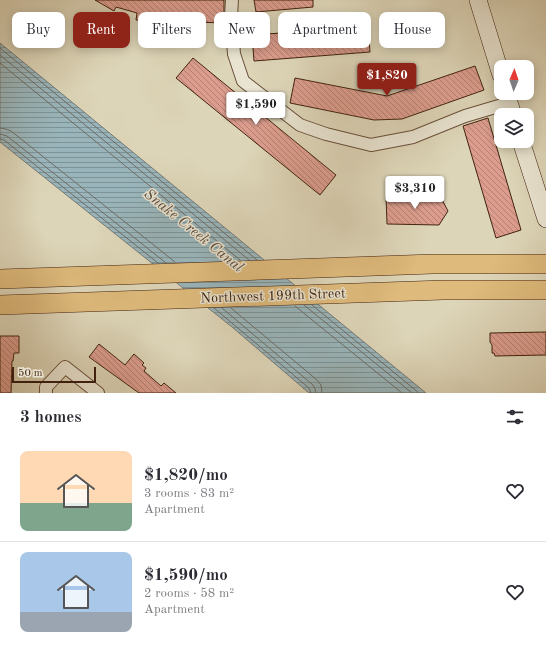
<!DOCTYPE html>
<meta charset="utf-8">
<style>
body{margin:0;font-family:"Old Standard TT",serif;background:#f2f2f3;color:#2b2b33;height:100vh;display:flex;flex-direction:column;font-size:15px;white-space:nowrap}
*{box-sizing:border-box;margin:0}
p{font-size:13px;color:#7c7c81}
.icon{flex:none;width:22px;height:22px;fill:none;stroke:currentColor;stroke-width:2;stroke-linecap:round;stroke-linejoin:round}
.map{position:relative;height:393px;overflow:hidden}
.drawer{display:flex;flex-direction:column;background:#fff;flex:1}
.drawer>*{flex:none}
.guide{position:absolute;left:12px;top:12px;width:522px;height:36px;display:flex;gap:8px}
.needle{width:26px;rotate:2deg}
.controls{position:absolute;left:494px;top:60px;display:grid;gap:8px}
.controls a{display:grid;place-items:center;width:40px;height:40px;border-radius:8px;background:#fff;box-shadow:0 2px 10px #0003;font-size:20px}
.scale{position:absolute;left:12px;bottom:10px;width:84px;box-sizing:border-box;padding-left:4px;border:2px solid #42220f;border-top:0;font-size:11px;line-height:14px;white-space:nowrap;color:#42220f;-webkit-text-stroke:3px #e9e4d1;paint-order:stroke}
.price{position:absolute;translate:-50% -34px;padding:0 9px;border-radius:4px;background:#fff;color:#222;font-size:13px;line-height:26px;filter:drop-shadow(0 1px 2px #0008)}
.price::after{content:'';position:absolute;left:50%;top:24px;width:12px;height:9px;margin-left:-6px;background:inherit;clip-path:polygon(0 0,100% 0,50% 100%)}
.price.selected{background:#8f2418;color:#fff}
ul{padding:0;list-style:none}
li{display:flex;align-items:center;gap:12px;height:100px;padding:0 20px}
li+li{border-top:1px solid #e1e1e2}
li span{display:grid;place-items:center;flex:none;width:112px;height:80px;border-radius:8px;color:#555}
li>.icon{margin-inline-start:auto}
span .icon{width:48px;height:48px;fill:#fffc;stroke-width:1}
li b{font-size:17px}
h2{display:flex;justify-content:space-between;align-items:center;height:48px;padding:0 20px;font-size:17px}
.tag{padding:0 14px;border-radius:8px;background:#fff;box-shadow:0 2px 10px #0003;font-size:14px;line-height:36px}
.tag.selected{background:#8f2418;color:#fff}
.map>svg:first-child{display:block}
.water{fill:url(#water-rules);stroke:#767a76}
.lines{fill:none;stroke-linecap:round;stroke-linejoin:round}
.shore{stroke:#6e6c65;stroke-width:1}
.building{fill:url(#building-back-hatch);stroke:#42220f}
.street-casing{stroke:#694f39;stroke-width:14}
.secondary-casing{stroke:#42220f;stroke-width:18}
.primary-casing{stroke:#42220f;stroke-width:20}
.street{stroke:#e9e4d1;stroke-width:12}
.secondary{stroke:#e9e4d1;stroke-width:17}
.primary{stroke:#deba7c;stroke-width:19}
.labels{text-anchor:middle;stroke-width:3;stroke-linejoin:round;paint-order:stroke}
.street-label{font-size:14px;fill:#42220f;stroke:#e9e4d1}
.water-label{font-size:15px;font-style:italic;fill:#58473a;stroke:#e9e4d1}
</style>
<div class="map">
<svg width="546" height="393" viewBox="0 0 546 393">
<defs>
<pattern id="water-rules" width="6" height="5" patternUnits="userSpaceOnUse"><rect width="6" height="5" fill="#99b5bb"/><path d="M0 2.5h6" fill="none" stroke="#7e9396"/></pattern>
<pattern id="building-back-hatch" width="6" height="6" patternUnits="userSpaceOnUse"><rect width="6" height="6" fill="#dc9d8e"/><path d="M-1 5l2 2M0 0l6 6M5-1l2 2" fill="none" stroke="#b48072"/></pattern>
</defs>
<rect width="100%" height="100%" fill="#ddd5b8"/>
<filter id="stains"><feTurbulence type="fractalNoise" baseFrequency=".005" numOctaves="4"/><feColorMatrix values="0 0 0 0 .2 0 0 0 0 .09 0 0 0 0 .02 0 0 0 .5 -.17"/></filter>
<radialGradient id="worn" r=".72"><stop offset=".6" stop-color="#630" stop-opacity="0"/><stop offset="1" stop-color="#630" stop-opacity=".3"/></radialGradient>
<!-- water -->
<polygon class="water" points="0,43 426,393 309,393 232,327 0,142"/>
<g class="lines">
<!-- shore -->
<g class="shore">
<polyline points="0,48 257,260"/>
<polyline points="0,55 249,260"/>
<polyline points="0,63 240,260"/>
<polyline points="0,128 6,129 11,131 175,262"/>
<polyline points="0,134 7,136 166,263"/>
<polyline points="0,139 4,140 158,263"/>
<polyline points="304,305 412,393"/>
<polyline points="312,305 419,393"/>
<polyline points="295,306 402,393"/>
<polyline points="214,308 309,388 311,393"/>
<polyline points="222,308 313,385 315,389 316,393"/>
<polyline points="231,308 317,380 321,385 322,393"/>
</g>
</g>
<!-- building -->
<g class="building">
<polygon points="95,0 224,0 224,23 136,20 137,13 116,7 114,11"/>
<polygon points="254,0 313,0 313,7 256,12"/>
<polygon points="368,27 370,52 254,61 252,35"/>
<polygon points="193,58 336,175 320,195 176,78"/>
<polygon points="475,66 484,90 402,119 374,120 290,103 295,78 387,96"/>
<polygon points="488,118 521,230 496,238 463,126"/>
<polygon points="386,196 440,196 448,211 439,225 387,224"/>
<polygon points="546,332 546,355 495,356 494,353 492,353 492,345 490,342 490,333"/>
<polygon points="0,336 19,336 19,353 14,353 13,361 12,361 11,393 0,393"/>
<polygon points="99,344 125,365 134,354 144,363 142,365 146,368 144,371 161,386 164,383 176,393 139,393 89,357"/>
</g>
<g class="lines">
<defs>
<g id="street">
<polyline points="232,0 231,16 234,54 243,81 300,125 326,134 371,145 413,137 465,116 509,103"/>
<polyline points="46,393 46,387 65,367 98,393"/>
</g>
<g id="secondary">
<polyline points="478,0 501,75"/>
<polyline points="506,93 513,115"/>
<polyline points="521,141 546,219"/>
</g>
<g id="primary">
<polyline points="0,279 433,264 546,264"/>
<polyline points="0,305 443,290 546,290"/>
</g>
</defs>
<!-- street casing -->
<use href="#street" class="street-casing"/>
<!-- secondary casing -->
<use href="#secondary" class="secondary-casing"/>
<!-- primary casing -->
<use href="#primary" class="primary-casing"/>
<!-- street -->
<use href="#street" class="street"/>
<!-- secondary -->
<use href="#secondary" class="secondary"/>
<!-- primary -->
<use href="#primary" class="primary"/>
</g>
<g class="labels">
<!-- street labels -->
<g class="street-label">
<text transform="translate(273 295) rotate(-2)" y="5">Northwest 199th Street</text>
</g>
<!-- water labels -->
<g class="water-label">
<text transform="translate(194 230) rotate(39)" y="5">Snake Creek Canal</text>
</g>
</g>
<rect width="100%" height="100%" filter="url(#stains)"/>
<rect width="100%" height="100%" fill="url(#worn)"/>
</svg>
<div class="controls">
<a><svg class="needle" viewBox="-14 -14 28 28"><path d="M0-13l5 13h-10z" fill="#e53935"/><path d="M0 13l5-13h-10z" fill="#7c7c81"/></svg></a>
<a><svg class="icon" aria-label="layers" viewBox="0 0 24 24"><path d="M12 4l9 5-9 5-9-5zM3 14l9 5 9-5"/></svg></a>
</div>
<div class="scale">50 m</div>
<b class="price selected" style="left:387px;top:97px">$1,820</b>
<b class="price" style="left:256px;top:126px">$1,590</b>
<b class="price" style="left:415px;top:210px">$3,310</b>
<div class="guide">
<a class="tag">Buy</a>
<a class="tag selected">Rent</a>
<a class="tag">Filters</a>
<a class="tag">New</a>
<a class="tag">Apartment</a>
<a class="tag">House</a>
</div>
</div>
<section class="drawer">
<h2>3 homes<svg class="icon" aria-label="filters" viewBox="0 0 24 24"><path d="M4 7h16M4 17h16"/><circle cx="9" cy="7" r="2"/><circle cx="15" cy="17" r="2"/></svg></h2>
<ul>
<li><span style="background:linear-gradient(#ffd9b3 65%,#7fa58c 0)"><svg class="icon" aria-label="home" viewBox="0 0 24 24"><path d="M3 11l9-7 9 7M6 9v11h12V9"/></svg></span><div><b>$1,820/mo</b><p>3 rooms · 83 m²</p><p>Apartment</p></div><svg class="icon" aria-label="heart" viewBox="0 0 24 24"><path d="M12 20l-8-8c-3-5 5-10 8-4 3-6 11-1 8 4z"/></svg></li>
<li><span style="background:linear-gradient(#a9c7e8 75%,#9aa5b1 0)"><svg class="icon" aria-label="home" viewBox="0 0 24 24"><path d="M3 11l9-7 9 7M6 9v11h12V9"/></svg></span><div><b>$1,590/mo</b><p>2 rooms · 58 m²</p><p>Apartment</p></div><svg class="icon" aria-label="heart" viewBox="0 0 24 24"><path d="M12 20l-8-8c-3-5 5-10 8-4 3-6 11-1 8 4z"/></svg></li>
</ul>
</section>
